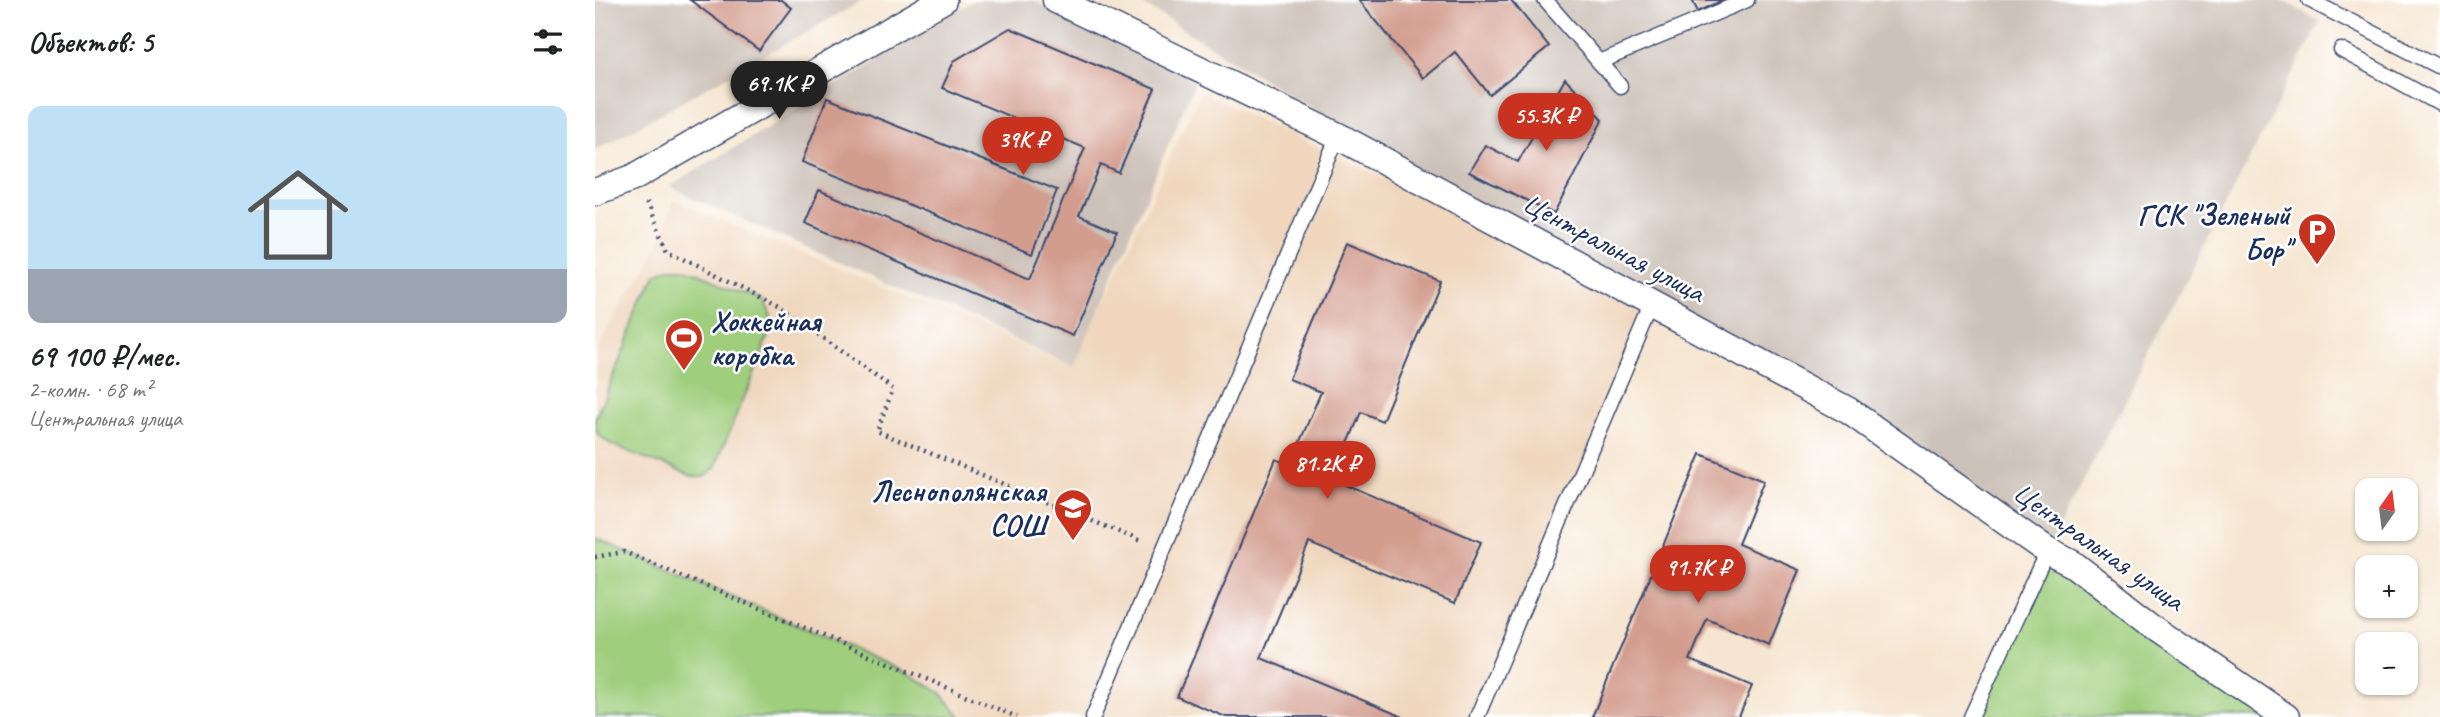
<!DOCTYPE html>
<html lang="ru">
<meta charset="utf-8">
<style>
body{margin:0;font-family:Caveat,sans-serif;background:#f6f6f6;color:#202124;height:100vh;display:flex;flex-direction:column;font-size:26px;white-space:nowrap}
*{box-sizing:border-box;margin:0}
p{font-size:23px;color:#757577}
.icon{flex:none;width:38px;height:38px;fill:none;stroke:currentColor;stroke-width:2;stroke-linecap:round;stroke-linejoin:round}
.map{position:relative;flex:1;overflow:hidden}
.drawer{display:flex;flex-direction:column;background:#fff;width:595px}
.drawer>*{flex:none}
.needle{width:46px;rotate:14deg}
.tools{position:absolute;left:1760px;top:478px;display:grid;gap:14px}
.tools a{display:grid;place-items:center;width:63px;height:63px;border-radius:14px;background:#fff;box-shadow:0 2px 5px #0004;font-size:35px}
.price{position:absolute;translate:-50% -60px;padding:0 16px;border-radius:24px;background:#c8321e;color:#fff;font-size:23px;line-height:46px;filter:drop-shadow(0 2px 4px #0008)}
.price::after{content:'';position:absolute;left:50%;top:42px;width:21px;height:16px;margin-left:-10px;background:inherit;clip-path:polygon(0 0,100% 0,50% 100%)}
.price.on{background:#222;color:#fff}
ul{padding:0;list-style:none}
li{display:grid;align-content:center;gap:14px;height:371px;padding:0 28px}
li span{display:grid;place-items:center;height:217px;border-radius:14px;color:#555}
li>.icon{margin-inline-start:auto}
span .icon{width:126px;height:126px;fill:#fffc;stroke-width:1}
li b{font-size:30px}
h2{display:flex;justify-content:space-between;align-items:center;height:84px;padding:0 28px;font-size:30px}
main{display:flex;flex:1;min-height:0}
.map>svg:first-child{display:block}
.built{fill:#efd6bc}
.industrial{fill:#cdc2b9}
.green{fill:#9fce7d;stroke:#5d7e6e;stroke-width:2}
.building{fill:#d39d8e}
.lines{fill:none;stroke-linecap:round;stroke-linejoin:round}
.lane-casing{stroke:#3c4a6f;stroke-width:17}
.street-casing{stroke:#3c4a6f;stroke-width:29}
.path{stroke:#3c4a6f;stroke-width:4.5;stroke-dasharray:2 5;stroke-linecap:butt}
.lane{stroke:#fff;stroke-width:14}
.street{stroke:#fff;stroke-width:26}
.labels{text-anchor:middle;stroke-width:5;stroke-linejoin:round;paint-order:stroke}
.poi-label{font-size:30px;font-weight:bold;fill:#1b2f5e;stroke:#fff;text-anchor:end}
.street-label{font-size:30px;fill:#1b2f5e;stroke:#fff}
</style>
<main>
<section class="drawer">
<h2>Объектов: 5<svg class="icon" aria-label="filters" viewBox="0 0 24 24"><path d="M4 7h16M4 17h16"/><circle cx="9" cy="7" r="2"/><circle cx="15" cy="17" r="2"/></svg></h2>
<ul>
<li><span style="background:linear-gradient(#bfe0f5 75%,#9aa5b1 0)"><svg class="icon" aria-label="home" viewBox="0 0 24 24"><path d="M3 11l9-7 9 7M6 9v11h12V9"/></svg></span><div><b>69 100 ₽/мес.</b><p>2-комн. · 68 m²</p><p>Центральная улица</p></div></li>
</ul>
</section>
<div class="map">
<svg width="1845" height="717" viewBox="0 0 1845 717">
<rect width="100%" height="100%" fill="#fff"/>
<filter id="ink" filterUnits="userSpaceOnUse"><feTurbulence type="fractalNoise" baseFrequency=".0143" numOctaves="2"/><feDisplacementMap in="SourceGraphic" scale="14" xChannelSelector="R" yChannelSelector="G"/><feConvolveMatrix kernelMatrix="1 2 1 2 8 2 1 2 1" color-interpolation-filters="sRGB"/></filter>
<filter id="wash" filterUnits="userSpaceOnUse"><feTurbulence type="fractalNoise" baseFrequency=".00686" numOctaves="4" result="noise"/><feDisplacementMap in="SourceGraphic" scale="28" xChannelSelector="R" yChannelSelector="G"/><feGaussianBlur stdDeviation="1.57" result="paint"/><feColorMatrix in="noise" values="0 0 0 0 0 0 0 0 0 0 0 0 0 0 0 0 0 1.4 0 .05"/><feComposite in="paint" operator="in"/></filter>
<g filter="url(#wash)">
<rect width="100%" height="100%" fill="#f6e6d1"/>
<!-- built -->
<polygon class="built" points="605,92 1057,305 882,717 0,717 0,353 67,238 78,200 478,367"/>
<!-- industrial -->
<g class="industrial">
<polygon points="0,0 269,0 0,150"/>
<polygon points="379,0 437,0 601,79 479,367 74,187"/>
<polygon points="540,0 1688,0 1725,22 1452,551 1253,411 920,232"/>
</g>
<!-- green -->
<g class="green">
<polygon points="77,267 90,267 167,300 175,317 176,331 119,469 109,477 95,476 15,444 2,433 0,419 61,274"/>
<polygon points="0,538 313,673 346,693 367,717 0,717"/>
<polygon points="1452,551 1691,717 1376,717"/>
</g>
<g id="blocks">
<!-- building -->
<g class="building">
<polygon points="95,0 186,0 196,8 164,51"/>
<polygon points="764,0 916,0 954,47 895,95 860,52 828,78"/>
<polygon points="1097,0 1128,0 1103,12"/>
<polygon points="415,28 560,89 524,173 506,165 484,216 522,232 478,336 210,223 224,190 435,279 490,148 347,88 359,61"/>
<polygon points="970,79 1008,119 959,214 874,172 890,145 923,162"/>
<polygon points="232,98 462,190 437,254 207,162"/>
<polygon points="752,242 845,281 787,421 766,412 738,480 886,542 860,603 714,543 666,658 808,717 631,717 582,697 681,459 695,465 726,392 694,379"/>
<polygon points="1106,454 1169,480 1143,544 1205,570 1174,645 1112,619 1095,660 1157,686 1144,717 997,717"/>
</g>
</g>
</g>
<g filter="url(#ink)">
<use href="#blocks" fill-opacity="0" stroke="#3c4a6f" stroke-width="2"/>
<g class="lines">
<defs>
<g id="lane">
<polyline points="950,0 1025,86"/>
<polyline points="1714,0 1845,67"/>
<polyline points="1746,50 1845,104"/>
<polyline points="1004,62 1152,0"/>
<polyline points="498,717 743,136"/>
<polyline points="882,717 1057,305"/>
<polyline points="1376,717 1452,551"/>
</g>
<g id="street">
<polyline points="461,0 743,136 1254,411 1452,551 1478,564 1558,626 1691,717"/>
<polyline points="0,192 38,178 348,0"/>
</g>
</defs>
<!-- lane casing -->
<use href="#lane" class="lane-casing"/>
<!-- street casing -->
<use href="#street" class="street-casing"/>
<!-- path -->
<g class="path">
<polyline points="51,203 73,250 185,307 298,389 282,431 548,542"/>
<polyline points="0,557 29,552 422,717"/>
</g>
<!-- lane -->
<use href="#lane" class="lane"/>
<!-- street -->
<use href="#street" class="street"/>
</g>
</g>
<!-- icons -->
<defs>
<symbol id="parking-pin" viewBox="-11 -11 22 30"><path d="M0 17L-7.5 6A9.5 9.5 0 1 1 7.5 6Z" fill="#c8321e" stroke="#fff"/><path d="M-3.5-5.5H1a3.5 3.5 0 0 1 0 7H-1V5.5H-3.5ZM-1-3.4V-.6H.8a1.4 1.4 0 0 0 0-2.8Z" fill="#fff"/></symbol>
<symbol id="stadium-pin" viewBox="-11 -11 22 30"><path d="M0 17L-7.5 6A9.5 9.5 0 1 1 7.5 6Z" fill="#c8321e" stroke="#fff"/><path d="M0-5a6.5 5 0 1 0 0 10a6.5 5 0 1 0 0-10ZM-3.5-1.8h7v3.6h-7Z" fill="#fff"/></symbol>
<symbol id="school-pin" viewBox="-11 -11 22 30"><path d="M0 17L-7.5 6A9.5 9.5 0 1 1 7.5 6Z" fill="#c8321e" stroke="#fff"/><path d="M0-5L7-2L0 1L-7-2ZM-4 1L0 2.5L4 1V4Q0 6-4 4Z" fill="#fff"/></symbol>
</defs>
<g fill-rule="evenodd">
<use href="#parking-pin" x="1700" y="210" width="44" height="60"/>
<use href="#stadium-pin" x="67" y="316" width="44" height="60"/>
<use href="#school-pin" x="456" y="486" width="44" height="60"/>
</g>
<g class="labels">
<!-- poi labels -->
<g class="poi-label">
<text x="1695" y="225">ГСК "Зеленый<tspan x="1695" dy="34">Бор"</tspan></text>
<text x="116" y="331" text-anchor="start">Хоккейная<tspan x="116" dy="34">коробка</tspan></text>
<text x="451" y="501">Леснополянская<tspan x="451" dy="34">СОШ</tspan></text>
</g>
<!-- street labels -->
<g class="street-label">
<text transform="translate(1019 247) rotate(28)" y="10">Центральная улица</text>
<text transform="translate(1504 546) rotate(35)" y="10">Центральная улица</text>
</g>
</g>
</svg>
<div class="tools">
<a><svg class="needle" viewBox="-14 -14 28 28"><path d="M0-13l5 13h-10z" fill="#e53935"/><path d="M0 13l5-13h-10z" fill="#757577"/></svg></a>
<a>+</a>
<a>−</a>
</div>
<b class="price on" style="left:184px;top:121px">69.1K ₽</b>
<b class="price" style="left:951px;top:153px">55.3K ₽</b>
<b class="price" style="left:428px;top:177px">39K ₽</b>
<b class="price" style="left:732px;top:501px">81.2K ₽</b>
<b class="price" style="left:1103px;top:605px">91.7K ₽</b>
</div>
</main>
